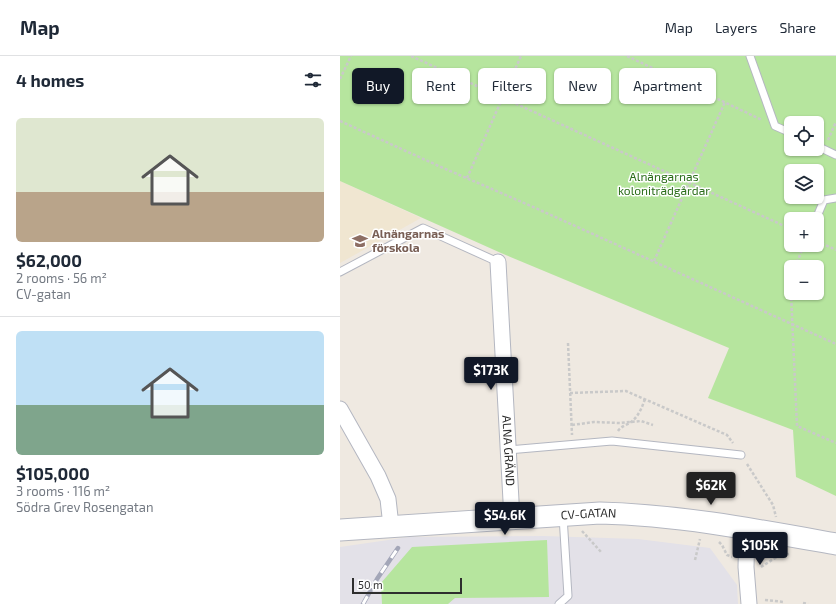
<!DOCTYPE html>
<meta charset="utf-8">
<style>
body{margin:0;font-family:"Exo 2",sans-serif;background:#f2f2f3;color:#1f2937;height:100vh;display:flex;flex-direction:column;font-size:15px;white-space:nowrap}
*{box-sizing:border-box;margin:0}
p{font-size:13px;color:#747a83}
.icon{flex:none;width:22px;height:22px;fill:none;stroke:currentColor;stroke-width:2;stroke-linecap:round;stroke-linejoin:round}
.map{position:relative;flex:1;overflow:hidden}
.side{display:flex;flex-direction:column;background:#fff;width:340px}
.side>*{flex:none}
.hud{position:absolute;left:12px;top:12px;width:380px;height:36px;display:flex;gap:8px}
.buttons{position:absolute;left:444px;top:60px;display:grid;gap:8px}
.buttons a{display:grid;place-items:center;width:40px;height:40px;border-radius:6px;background:#fff;box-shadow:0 1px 3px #0004;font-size:20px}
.scale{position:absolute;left:12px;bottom:10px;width:110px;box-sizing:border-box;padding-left:4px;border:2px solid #2e2e2e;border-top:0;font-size:11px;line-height:14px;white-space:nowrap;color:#2e2e2e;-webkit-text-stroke:3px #fff;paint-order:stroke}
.price{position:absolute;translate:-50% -34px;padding:0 9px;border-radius:4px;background:#111827;color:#fff;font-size:13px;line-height:26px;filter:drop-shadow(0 1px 2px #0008)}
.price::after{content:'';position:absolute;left:50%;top:24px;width:12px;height:9px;margin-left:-6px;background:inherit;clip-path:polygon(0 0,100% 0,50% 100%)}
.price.current{background:#222;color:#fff}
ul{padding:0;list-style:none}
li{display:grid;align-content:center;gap:8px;height:212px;padding:0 16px}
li+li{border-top:1px solid #e0e1e3}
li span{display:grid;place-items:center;height:124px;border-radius:6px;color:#555}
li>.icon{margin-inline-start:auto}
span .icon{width:72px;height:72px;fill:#fffc;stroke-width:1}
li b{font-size:17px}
h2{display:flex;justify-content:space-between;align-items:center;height:48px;padding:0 16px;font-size:17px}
.tag{padding:0 14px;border-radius:6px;background:#fff;box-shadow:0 1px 3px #0004;font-size:14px;line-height:36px}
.tag.current{background:#111827;color:#fff}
header{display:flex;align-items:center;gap:24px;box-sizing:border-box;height:56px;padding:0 20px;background:#fff;border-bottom:1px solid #e0e1e3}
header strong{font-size:19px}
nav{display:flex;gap:22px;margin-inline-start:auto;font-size:14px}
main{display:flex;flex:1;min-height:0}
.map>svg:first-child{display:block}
.industrial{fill:#e3e1e8}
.education{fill:#f0e6d1}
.green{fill:#b6e59e;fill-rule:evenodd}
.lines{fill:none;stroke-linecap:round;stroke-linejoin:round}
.lane-casing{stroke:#b4b7c1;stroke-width:9}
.street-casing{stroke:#b4b7c1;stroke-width:17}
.secondary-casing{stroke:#b4b7c1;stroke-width:23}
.path{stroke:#c9c9c9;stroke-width:2.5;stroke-dasharray:3 2;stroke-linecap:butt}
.lane{stroke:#fff;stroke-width:7}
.street{stroke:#fff;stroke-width:15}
.secondary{stroke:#fff;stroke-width:21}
.rail-casing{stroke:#a3a6b8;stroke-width:4.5}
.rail{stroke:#fff;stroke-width:3;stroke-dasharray:9;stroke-linecap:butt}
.labels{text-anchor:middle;stroke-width:3;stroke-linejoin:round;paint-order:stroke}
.park-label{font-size:12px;fill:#2c6e1b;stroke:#fff}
.education-label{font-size:12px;font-weight:bold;fill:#785e54;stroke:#fff;text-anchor:start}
.street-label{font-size:12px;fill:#2e2e2e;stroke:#fff}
</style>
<header>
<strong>Map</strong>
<nav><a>Map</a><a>Layers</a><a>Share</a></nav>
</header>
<main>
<section class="side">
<h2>4 homes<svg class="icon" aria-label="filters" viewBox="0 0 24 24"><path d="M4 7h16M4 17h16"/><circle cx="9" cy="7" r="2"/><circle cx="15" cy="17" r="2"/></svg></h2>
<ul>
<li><span style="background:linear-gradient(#dfe7d0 60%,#b9a48a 0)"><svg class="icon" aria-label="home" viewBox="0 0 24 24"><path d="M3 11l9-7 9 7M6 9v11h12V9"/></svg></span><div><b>$62,000</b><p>2 rooms · 56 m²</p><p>CV-gatan</p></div></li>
<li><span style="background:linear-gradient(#bfe0f5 60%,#7fa58c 0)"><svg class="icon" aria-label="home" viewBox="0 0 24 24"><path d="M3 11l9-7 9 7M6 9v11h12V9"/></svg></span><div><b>$105,000</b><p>3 rooms · 116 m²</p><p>Södra Grev Rosengatan</p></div></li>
</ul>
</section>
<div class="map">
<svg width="496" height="548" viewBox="0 0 496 548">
<rect width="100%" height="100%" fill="#efe9e1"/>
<!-- industrial -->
<polygon class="industrial" points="204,480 298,483 370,492 397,529 398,548 0,548 0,491 69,481"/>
<!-- education -->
<polygon class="education" points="0,125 81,162 0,207"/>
<!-- green -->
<g class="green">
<path d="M0,0H496V440L456,421L453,374L368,342L389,292L161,197L0,125ZM451,67H477V93H451ZM451,115H477V141H451ZM451,163H477V189H451ZM451,211H477V237H451Z"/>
<polygon points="207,484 209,541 115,542 108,548 42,548 41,527 72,491"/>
</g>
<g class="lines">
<defs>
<g id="lane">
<polyline points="410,0 435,70 451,77"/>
<polyline points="477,90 496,99"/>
<polyline points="476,163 484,144 496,142"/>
<polyline points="0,216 83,172 158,206"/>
<polyline points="168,394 272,385 401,399"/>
<polyline points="219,548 228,540 223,460"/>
</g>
<g id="street">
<path id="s1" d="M158,206L172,463"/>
<polyline points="0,353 38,420 48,443 51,470"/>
<polyline points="407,472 406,511 409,548"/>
</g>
<g id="secondary">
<path id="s2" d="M0,474L260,457C339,459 418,474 496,488"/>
</g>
</defs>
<!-- lane casing -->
<use href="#lane" class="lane-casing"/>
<!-- street casing -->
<use href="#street" class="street-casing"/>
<!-- secondary casing -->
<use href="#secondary" class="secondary-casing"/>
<!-- path -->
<g class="path">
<polyline points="71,0 451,173"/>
<polyline points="287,0 422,64"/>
<polyline points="0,23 11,0"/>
<polyline points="0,65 101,111 191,150 496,288"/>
<polyline points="488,84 496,66"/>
<polyline points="127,122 181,0"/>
<polyline points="477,185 496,194"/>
<polyline points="314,205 385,46"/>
<polyline points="455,211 464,189"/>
<polyline points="451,221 451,236"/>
<polyline points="451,237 457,370 496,387"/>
<polyline points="228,287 232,379"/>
<polyline points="230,337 286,335 387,379 393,387"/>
<polyline points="232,369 254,366 280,367 301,365 313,369"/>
<path d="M278,375C281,370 287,369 291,366C299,360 302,351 305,343"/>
<polyline points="407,408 433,449 436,461"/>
<polyline points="242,475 262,497"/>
<polyline points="379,486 382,489 387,499 392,501"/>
<polyline points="355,504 360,483"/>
<polyline points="421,511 440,499 449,498"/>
<polyline points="425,544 444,546"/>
<polyline points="463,547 468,548"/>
</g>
<!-- lane -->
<use href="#lane" class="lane"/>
<!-- street -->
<use href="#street" class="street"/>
<!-- secondary -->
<use href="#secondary" class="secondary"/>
<defs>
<polyline id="rail" points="23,548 37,523 58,492"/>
</defs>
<!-- rail casing -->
<use href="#rail" class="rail-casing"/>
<!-- rail -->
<use href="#rail" class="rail"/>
</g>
<!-- icons -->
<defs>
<symbol id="school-bare" viewBox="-9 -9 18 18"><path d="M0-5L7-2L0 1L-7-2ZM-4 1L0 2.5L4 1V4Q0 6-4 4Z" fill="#8d6e63" stroke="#fff" stroke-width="2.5" paint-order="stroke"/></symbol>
</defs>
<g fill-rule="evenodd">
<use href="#school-bare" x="9" y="174" width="22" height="22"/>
</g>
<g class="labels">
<!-- park labels -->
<g class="park-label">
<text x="324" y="125">Alnängarnas<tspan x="324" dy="14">koloniträdgårdar</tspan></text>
</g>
<!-- education labels -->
<g class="education-label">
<text x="32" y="182">Alnängarnas<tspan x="32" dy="14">förskola</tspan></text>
</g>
<!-- street labels -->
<g class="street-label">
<text dy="4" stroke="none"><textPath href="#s1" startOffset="189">ALNA GRÄND</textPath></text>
<text dy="4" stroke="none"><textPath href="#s2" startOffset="249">CV-GATAN</textPath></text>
</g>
</g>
</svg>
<div class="buttons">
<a><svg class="icon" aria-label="locate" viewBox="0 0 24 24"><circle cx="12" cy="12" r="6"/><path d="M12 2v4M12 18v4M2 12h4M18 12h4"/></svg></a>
<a><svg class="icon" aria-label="layers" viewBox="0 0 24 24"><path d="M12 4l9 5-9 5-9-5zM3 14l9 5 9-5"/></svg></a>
<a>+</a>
<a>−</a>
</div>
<div class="scale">50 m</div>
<b class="price" style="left:151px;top:335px">$173K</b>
<b class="price current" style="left:371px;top:450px">$62K</b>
<b class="price" style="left:165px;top:480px">$54.6K</b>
<b class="price" style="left:420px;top:510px">$105K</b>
<div class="hud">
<a class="tag current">Buy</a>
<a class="tag">Rent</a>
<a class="tag">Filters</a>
<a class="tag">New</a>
<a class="tag">Apartment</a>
</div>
</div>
</main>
